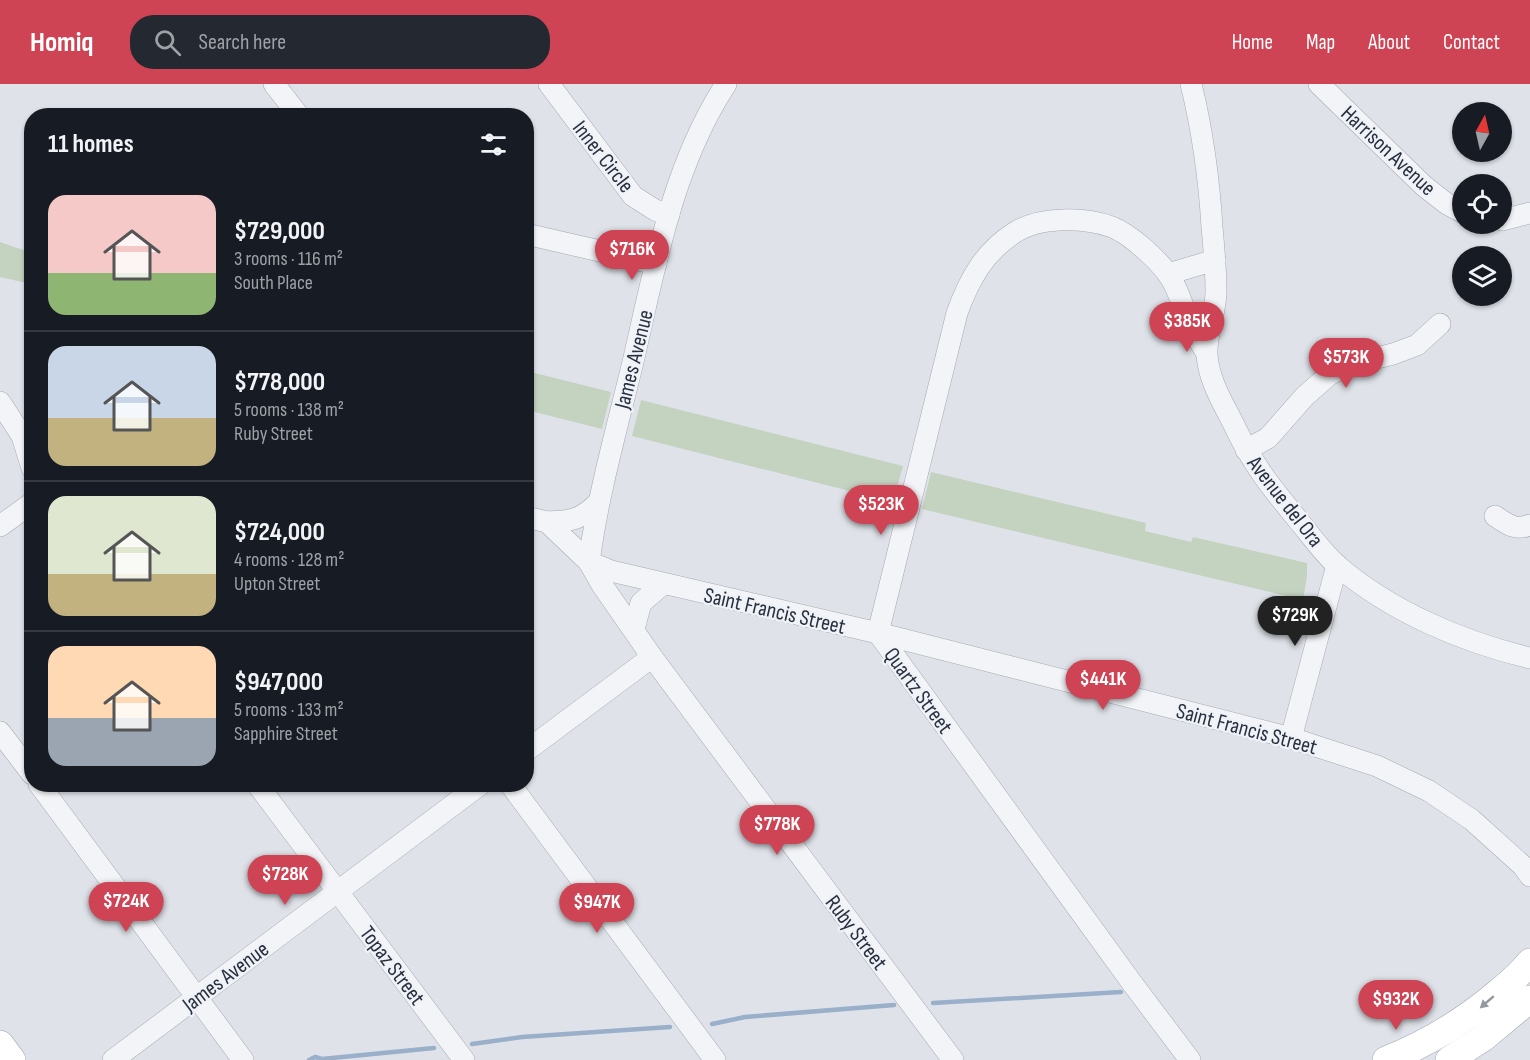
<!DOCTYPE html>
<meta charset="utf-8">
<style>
body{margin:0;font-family:"Sofia Sans Condensed",sans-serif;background:#242831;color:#f1f3f6;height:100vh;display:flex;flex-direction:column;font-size:22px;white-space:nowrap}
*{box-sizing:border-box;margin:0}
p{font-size:20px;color:#9ea1a6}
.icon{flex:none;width:33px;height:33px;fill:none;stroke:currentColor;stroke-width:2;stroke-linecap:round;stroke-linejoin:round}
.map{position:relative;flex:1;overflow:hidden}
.details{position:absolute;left:24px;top:24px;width:510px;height:684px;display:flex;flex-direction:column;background:#171b24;border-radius:24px;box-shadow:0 2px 4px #0004}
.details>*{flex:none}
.needle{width:39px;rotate:8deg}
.buttons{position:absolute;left:1452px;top:18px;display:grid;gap:12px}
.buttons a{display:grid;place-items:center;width:60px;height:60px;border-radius:50%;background:#171b24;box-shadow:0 2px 4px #0004;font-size:30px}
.price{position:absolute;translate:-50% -51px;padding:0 14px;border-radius:21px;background:#ce4454;color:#fff;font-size:20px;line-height:39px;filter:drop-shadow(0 2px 3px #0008)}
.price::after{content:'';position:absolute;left:50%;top:36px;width:18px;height:14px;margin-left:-9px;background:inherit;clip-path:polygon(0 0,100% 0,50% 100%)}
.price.selected{background:#222;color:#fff}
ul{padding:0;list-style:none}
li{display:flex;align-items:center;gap:18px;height:150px;padding:0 24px}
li+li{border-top:2px solid #363941}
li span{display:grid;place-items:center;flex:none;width:168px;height:120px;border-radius:18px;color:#555}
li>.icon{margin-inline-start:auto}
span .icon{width:72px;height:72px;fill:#fffc;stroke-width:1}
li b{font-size:26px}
h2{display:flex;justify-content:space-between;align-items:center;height:72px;padding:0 24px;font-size:26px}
header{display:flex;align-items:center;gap:36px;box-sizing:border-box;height:84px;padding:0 30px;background:#ce4454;color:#fff}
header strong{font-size:28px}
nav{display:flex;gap:33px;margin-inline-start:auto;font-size:21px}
.search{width:420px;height:54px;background:#242831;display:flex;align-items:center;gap:15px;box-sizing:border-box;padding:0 21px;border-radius:24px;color:#9ea1a6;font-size:22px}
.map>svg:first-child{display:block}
.green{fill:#c4d2c0}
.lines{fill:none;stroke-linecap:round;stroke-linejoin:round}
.stream{stroke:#9aafc9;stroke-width:4.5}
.minor-casing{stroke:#a4aab3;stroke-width:22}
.major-casing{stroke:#9fa6b4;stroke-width:28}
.minor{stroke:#f2f4f7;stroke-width:21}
.major{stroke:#fff;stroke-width:27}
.oneway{fill:#9498a0}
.labels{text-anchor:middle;stroke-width:4.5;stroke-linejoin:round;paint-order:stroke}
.street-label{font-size:22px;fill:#283040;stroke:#eff2f6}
</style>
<header>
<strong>Homiq</strong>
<div class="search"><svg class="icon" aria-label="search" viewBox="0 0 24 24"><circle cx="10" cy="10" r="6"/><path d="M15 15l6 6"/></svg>Search here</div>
<nav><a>Home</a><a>Map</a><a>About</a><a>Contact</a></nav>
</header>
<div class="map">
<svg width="1530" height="976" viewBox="0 0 1530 976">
<rect width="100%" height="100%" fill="#dfe3e9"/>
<!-- green -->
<g class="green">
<polygon points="0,158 26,167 31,173 31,200 0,193"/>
<polygon points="527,287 611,308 602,345 527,326"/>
<polygon points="641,316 903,382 893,418 632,352"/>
<polygon points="931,388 1146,439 1145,447 1191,458 1193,453 1307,479 1307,492 1303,516 922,425"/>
</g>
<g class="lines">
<!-- stream -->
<g class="stream">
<polyline points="933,919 1121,908"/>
<polyline points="712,940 745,933 894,921"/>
<polyline points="472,960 522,953 670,943"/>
<polyline points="309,976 315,973 322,975 434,964"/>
</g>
<defs>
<g id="minor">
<polyline points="274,0 299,32"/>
<polyline points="549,0 633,112 655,126 669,131"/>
<path d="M1191,0C1203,49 1209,94 1212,143C1214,164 1216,186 1216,207C1216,228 1206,249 1207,270C1208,295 1223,319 1234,341C1253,382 1275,408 1303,442C1314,456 1325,471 1339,483C1392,528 1463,558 1530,574"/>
<polyline points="1319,0 1424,102 1447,120 1462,128"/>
<polyline points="1502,136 1530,129"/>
<polyline points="526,150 656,180"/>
<polyline points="1168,190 1215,176"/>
<polyline points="0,318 22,352 32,384"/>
<polyline points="1246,366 1268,354 1305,312 1329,291 1348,281 1393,270 1417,261 1440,240"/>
<path d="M1495,432C1507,440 1515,447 1530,441"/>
<polyline points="526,433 547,438 589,478 611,487 878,549 1291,654 1377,682 1429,707 1472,736 1523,782 1530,792"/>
<path d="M547,438C573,437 580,436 599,418"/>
<polyline points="0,442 32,419"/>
<polyline points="589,478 602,501 652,573 953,976"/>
<path d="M589,478C598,410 617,344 633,278C655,183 672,83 726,0"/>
<polyline points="634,545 641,519 663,500"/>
<polyline points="0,648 32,690"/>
<polyline points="1291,654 1337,481"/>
<polyline points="526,667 652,573"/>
<polyline points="39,700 243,976"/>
<polyline points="257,700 464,976"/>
<polyline points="510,700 715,976"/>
<polyline points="113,976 481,700"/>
<path d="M1190,976L1132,899L878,549L957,229C969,196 984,168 1014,149C1040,132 1085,133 1112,143C1130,150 1157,175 1168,190C1177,202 1181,218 1187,232C1192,245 1199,257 1206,268"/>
</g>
<g id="major">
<polyline points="0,960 12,976"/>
<path d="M1386,976C1429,959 1465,937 1500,907C1511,898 1521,889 1530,878"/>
<polyline points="1449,976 1483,954 1530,915"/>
</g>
</defs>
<!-- minor casing -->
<use href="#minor" class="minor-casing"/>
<!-- major casing -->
<use href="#major" class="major-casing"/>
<!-- minor -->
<use href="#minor" class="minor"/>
<!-- major -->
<use href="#major" class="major"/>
</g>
<!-- one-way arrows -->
<defs><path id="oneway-solid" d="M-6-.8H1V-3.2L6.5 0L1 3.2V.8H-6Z" transform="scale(1.5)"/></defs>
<use class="oneway" href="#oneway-solid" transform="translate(1487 918) rotate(139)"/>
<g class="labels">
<!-- street labels -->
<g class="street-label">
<text transform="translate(1389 66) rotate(43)" y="8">Harrison Avenue</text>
<text transform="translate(604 72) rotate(52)" y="8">Inner Circle</text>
<text transform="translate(633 275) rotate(-76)" y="8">James Avenue</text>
<text transform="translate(1286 417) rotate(52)" y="8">Avenue del Ora</text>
<text transform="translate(775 526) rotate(13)" y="8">Saint Francis Street</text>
<text transform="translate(919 606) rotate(54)" y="8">Quartz Street</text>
<text transform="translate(1247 644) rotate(15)" y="8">Saint Francis Street</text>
<text transform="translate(857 848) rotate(53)" y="8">Ruby Street</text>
<text transform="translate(393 881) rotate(53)" y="8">Topaz Street</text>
<text transform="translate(225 892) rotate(-37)" y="8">James Avenue</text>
</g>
</g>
</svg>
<div class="buttons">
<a><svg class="needle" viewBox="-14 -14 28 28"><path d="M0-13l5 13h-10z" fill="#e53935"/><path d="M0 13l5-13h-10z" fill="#9ea1a6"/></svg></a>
<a><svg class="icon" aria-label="locate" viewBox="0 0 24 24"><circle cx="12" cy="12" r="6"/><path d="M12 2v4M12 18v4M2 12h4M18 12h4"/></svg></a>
<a><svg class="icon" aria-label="layers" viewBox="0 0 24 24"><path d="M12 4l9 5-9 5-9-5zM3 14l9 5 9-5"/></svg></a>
</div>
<b class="price" style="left:632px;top:197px">$716K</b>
<b class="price" style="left:1187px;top:269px">$385K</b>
<b class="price" style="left:1346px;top:305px">$573K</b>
<b class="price" style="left:881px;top:452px">$523K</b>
<b class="price selected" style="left:1295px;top:563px">$729K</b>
<b class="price" style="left:1103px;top:627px">$441K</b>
<b class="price" style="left:777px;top:772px">$778K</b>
<b class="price" style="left:285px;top:822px">$728K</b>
<b class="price" style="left:126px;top:849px">$724K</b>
<b class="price" style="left:597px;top:850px">$947K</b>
<b class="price" style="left:1396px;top:947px">$932K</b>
<section class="details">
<h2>11 homes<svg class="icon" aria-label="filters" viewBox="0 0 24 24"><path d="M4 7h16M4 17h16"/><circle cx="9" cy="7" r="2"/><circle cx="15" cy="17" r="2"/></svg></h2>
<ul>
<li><span style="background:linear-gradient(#f6c9c9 65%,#8fb573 0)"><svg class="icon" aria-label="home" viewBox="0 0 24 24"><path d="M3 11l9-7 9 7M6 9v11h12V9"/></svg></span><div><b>$729,000</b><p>3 rooms · 116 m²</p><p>South Place</p></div></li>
<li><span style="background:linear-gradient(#c9d6e8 60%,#c2b280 0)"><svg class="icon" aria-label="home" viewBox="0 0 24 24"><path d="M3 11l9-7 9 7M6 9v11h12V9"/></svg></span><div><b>$778,000</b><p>5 rooms · 138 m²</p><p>Ruby Street</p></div></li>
<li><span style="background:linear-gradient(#dfe7d0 65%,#c2b280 0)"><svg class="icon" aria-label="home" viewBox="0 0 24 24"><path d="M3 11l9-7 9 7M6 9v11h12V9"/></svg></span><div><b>$724,000</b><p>4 rooms · 128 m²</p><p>Upton Street</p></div></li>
<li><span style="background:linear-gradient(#ffd9b3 60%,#9aa5b1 0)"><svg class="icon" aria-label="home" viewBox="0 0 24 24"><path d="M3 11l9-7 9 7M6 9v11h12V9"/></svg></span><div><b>$947,000</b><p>5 rooms · 133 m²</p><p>Sapphire Street</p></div></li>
</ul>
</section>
</div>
